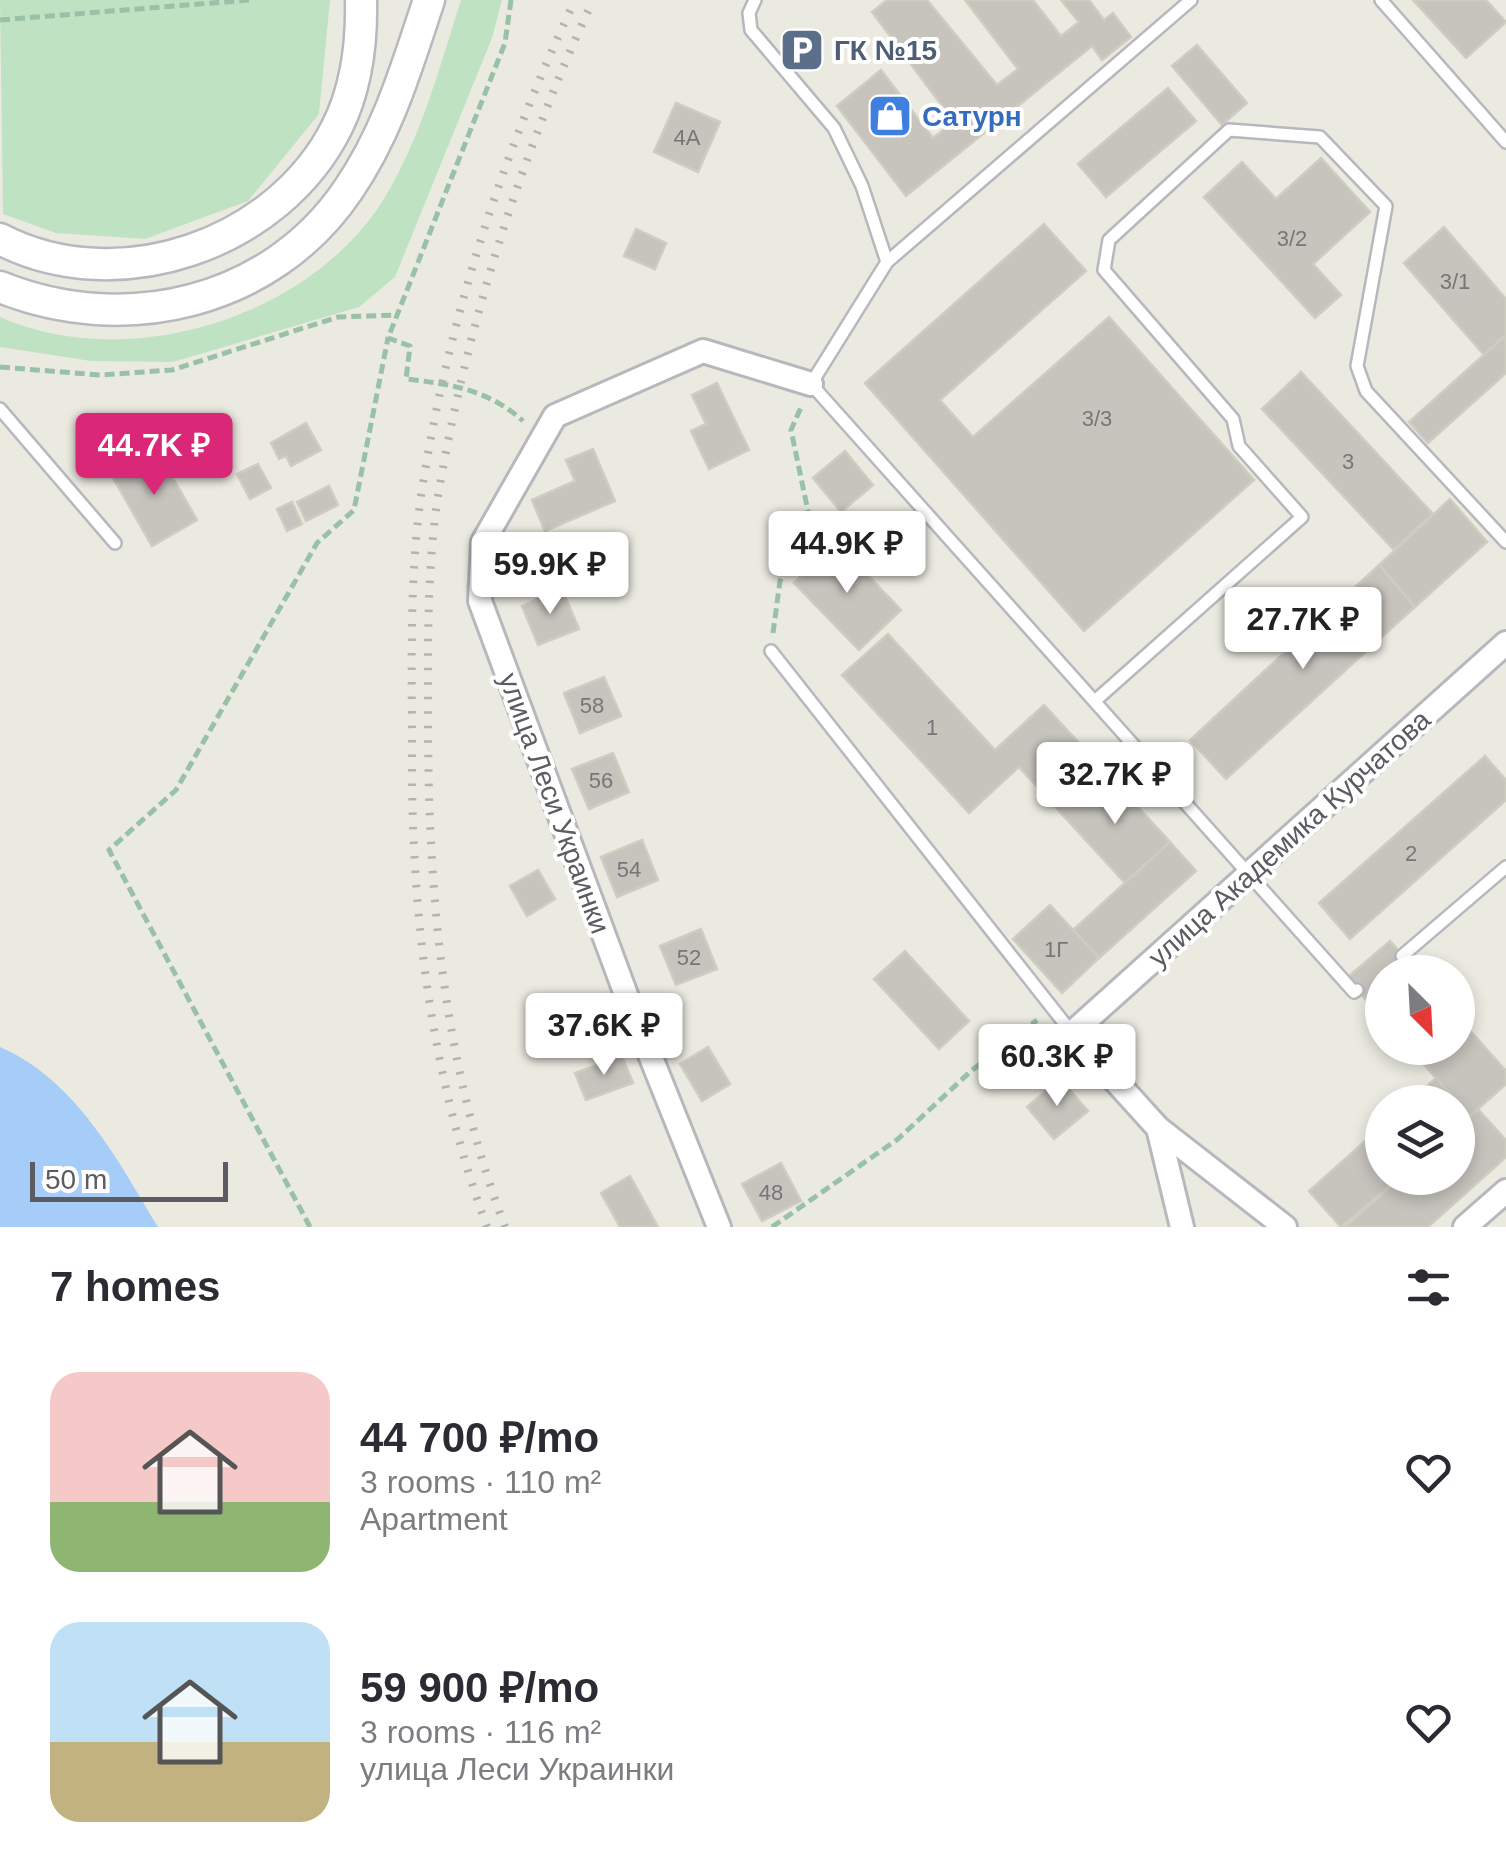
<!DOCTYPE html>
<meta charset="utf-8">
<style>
body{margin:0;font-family:Helvetica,sans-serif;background:#f7f7f7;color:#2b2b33;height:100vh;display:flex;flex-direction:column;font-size:38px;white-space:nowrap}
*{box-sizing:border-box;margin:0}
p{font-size:32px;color:#7c7c81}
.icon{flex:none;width:55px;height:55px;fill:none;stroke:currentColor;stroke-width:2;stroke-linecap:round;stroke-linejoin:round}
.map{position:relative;height:1227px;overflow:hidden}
.panel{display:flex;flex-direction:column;background:#fff;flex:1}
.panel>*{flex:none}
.needle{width:65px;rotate:156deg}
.buttons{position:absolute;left:1365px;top:955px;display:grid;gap:20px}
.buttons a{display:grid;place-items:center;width:110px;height:110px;border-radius:50%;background:#fff;box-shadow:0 5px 15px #0003;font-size:50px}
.scale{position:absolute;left:30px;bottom:25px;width:198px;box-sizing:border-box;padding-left:10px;border:5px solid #5a5c61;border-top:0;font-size:28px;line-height:35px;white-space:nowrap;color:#5a5c61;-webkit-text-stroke:8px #fff;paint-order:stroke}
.price{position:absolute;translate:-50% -85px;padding:0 22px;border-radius:10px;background:#fff;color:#222;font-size:32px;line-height:65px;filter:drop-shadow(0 2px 5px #0008)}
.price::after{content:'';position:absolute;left:50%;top:60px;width:30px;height:22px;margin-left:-15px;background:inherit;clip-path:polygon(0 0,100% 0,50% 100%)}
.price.current{background:#db2777;color:#fff}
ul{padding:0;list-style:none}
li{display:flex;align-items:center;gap:30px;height:250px;padding:0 50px}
li span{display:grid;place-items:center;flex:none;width:280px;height:200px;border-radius:30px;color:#555}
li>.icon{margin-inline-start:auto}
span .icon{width:120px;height:120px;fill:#fffc;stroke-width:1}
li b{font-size:42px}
h2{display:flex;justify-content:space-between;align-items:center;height:120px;padding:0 50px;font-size:42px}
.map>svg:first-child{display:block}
.green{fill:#bfe2c2}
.water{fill:#a5cdf8}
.building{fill:#c7c4be;stroke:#cfccc0;stroke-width:2.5}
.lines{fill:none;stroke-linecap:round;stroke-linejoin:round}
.lane-casing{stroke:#b7b8bd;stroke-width:16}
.street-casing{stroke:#b7b8bd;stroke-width:28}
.secondary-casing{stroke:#b7b9bf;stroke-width:35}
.path{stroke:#99c1a8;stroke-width:5;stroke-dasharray:10 5;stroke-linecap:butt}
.lane{stroke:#fff;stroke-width:11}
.street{stroke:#fff;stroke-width:22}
.secondary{stroke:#fff;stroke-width:30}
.rail{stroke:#b2b3b3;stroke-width:8;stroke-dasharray:2.5 12;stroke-linecap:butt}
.labels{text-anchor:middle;stroke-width:8;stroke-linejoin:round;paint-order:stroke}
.number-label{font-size:22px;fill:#757678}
.service-label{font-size:28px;font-weight:bold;fill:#4e5e75;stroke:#fff;text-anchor:start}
.shop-label{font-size:28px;font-weight:bold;fill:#366cbe;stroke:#fff;text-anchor:start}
.street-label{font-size:28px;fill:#5a5c61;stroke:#fff}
</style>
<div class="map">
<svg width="1506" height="1227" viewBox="0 0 1506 1227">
<rect width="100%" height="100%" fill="#ebeae1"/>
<!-- green -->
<g class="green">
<polygon points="0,0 330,0 319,114 248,201 145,239 56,233 3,214"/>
<path d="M461,0H502L492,38L395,277L359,307L173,362L91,361L0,347V317C130,375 317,316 388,192C423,132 440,65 461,0Z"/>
</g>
<!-- water -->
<path class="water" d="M0,1047C76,1080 117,1159 158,1227H0Z"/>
<!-- building -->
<g class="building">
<polygon points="887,0 927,0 997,85 1018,69 965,0 1033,0 1061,36 1079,22 1061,0 1089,0 1104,20 1113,13 1131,37 1102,60 1092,46 906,196 837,106 881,70 933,138 954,122 872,12"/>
<polygon points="1413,0 1486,0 1506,22 1466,58"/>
<polygon points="1197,45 1247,103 1222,125 1172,66"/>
<polygon points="1168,88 1196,121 1106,197 1078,164"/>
<polygon points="676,103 720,122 698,172 654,152"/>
<polygon points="1321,158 1370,212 1313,264 1341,295 1315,318 1204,197 1242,162 1276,199"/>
<polygon points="1044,224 1086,271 940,400 973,437 1109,317 1254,480 1084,631 865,383"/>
<polygon points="1444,227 1506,299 1506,335 1484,355 1404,263"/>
<polygon points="636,229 666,243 655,269 624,256"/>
<polygon points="1506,335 1506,373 1428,443 1409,422"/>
<polygon points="1301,372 1433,514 1394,550 1262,409"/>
<polygon points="717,383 749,450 709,469 691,431 706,424 692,395"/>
<polygon points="306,423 321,450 291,466 286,456 279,459 271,443"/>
<polygon points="593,449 615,501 545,531 532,500 575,481 566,460"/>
<polygon points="157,450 197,520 152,546 112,476"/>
<polygon points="845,451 873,485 841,512 813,478"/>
<polygon points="258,464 271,488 250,499 237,474"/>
<polygon points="329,486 338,505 306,521 297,502"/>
<polygon points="1450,499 1487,542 1415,607 1379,565"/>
<polygon points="292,502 302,524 287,531 277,509"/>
<polygon points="836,542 901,610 859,650 794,583"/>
<polygon points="1379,565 1415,607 1226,779 1190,740"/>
<polygon points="562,589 579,629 538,645 522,606"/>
<polygon points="888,634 995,750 1044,705 1105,771 1060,812 1019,767 969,813 842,675"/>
<polygon points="604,677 621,716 580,733 564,693"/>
<polygon points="613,753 629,792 589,809 572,769"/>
<polygon points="1485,756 1506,780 1506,800 1350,939 1319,903"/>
<polygon points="1105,771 1170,842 1125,883 1060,812"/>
<polygon points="642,840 658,880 617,897 601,857"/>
<polygon points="1170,842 1196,871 1099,958 1073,930"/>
<polygon points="538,870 555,899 527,916 510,886"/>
<polygon points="1050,905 1099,958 1062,993 1013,939"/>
<polygon points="701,929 717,969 676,985 660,946"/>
<polygon points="1390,941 1418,972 1382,972 1382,1018 1347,978"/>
<polygon points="905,951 969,1021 939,1049 874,979"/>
<polygon points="1458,1017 1506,1071 1506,1084 1470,1116 1409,1048 1458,1048"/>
<polygon points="708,1047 730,1084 702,1101 680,1064"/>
<polygon points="622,1056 633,1083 586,1100 575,1073"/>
<polygon points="1436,1078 1470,1116 1458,1127 1458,1102 1409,1102"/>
<polygon points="1060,1079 1088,1111 1054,1139 1027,1107"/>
<polygon points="1478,1109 1506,1140 1506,1157 1428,1227 1345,1227 1400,1178 1458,1178 1458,1127"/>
<polygon points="1382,1126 1382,1178 1400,1178 1341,1227 1309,1191"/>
<polygon points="781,1163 801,1201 762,1221 742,1184"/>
<polygon points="630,1176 658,1227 620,1227 601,1193"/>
</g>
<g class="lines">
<defs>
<g id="lane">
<polyline points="755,0 749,13 751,30 834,128 862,186 887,262"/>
<polyline points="1191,0 887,262 811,384 1354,992 1357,990"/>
<polyline points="1381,0 1506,142"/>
<polyline points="0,409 115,543"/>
<polyline points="771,651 1072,1033"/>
<polyline points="1096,700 1302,517 1239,446 1233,419 1104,270 1109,240 1229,130 1320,137 1386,206 1357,366 1366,391 1506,542"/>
<polyline points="1402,956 1506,867"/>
</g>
<g id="street">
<polyline points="1158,1128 1182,1227"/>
<polyline points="719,1227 628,1000 480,601 483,542 555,416 703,351 811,384"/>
<polyline points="1285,1227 1158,1128 1072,1033 1506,643"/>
<polyline points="1465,1227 1506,1191"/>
</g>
<g id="secondary">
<path d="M0,239C118,300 278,245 337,127C357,87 362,44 361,0"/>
<path d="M0,287C124,337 271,304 348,190C388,132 407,66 429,0"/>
</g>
</defs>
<!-- lane casing -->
<use href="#lane" class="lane-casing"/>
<!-- street casing -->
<use href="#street" class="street-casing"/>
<!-- secondary casing -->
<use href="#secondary" class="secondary-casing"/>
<!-- path -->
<g class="path">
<path d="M511,0L505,43L388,338L410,346L406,379C451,384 489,390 523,421"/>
<polyline points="0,20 249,0"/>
<polyline points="0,367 100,375 172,370 338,317 396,315"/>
<polyline points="773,633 780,581 809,516 791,430 802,405"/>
<polyline points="310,1227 109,850 176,790 317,543 354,510 388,338"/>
<polyline points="772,1227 898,1139 971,1071 1037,1020"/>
</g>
<!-- lane -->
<use href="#lane" class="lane"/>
<!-- street -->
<use href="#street" class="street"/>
<!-- secondary -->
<use href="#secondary" class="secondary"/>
<!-- rail -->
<g class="rail">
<path d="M487,1227C431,1075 411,914 412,752C412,668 409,580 421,496C447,324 501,157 575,0"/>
<path d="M505,1227C442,1060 428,892 428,715C428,643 427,567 438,496C467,324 520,158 593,0"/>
</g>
</g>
<!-- icons -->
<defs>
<symbol id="parking-square" viewBox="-11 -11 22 22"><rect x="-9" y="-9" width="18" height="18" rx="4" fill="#5c6f8a" stroke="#fff"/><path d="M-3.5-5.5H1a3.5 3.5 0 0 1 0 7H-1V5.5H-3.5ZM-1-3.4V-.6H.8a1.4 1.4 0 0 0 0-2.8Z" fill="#fff"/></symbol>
<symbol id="shop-square" viewBox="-11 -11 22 22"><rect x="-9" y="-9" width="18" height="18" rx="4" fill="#3f7fe0" stroke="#fff"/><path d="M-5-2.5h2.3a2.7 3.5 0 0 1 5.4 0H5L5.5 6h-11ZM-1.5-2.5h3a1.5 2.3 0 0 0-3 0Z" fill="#fff"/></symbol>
</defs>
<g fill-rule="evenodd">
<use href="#parking-square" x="777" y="25" width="50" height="50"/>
<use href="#shop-square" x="865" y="91" width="50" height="50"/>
</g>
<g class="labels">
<!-- number labels -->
<g class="number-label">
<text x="687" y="145">4А</text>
<text x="1292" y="246">3/2</text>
<text x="1455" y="289">3/1</text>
<text x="1097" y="426">3/3</text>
<text x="1348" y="469">3</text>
<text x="592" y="713">58</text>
<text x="932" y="735">1</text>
<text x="601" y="788">56</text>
<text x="1411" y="861">2</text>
<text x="629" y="877">54</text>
<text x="1056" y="957">1Г</text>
<text x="689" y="965">52</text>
<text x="771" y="1200">48</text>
</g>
<!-- service labels -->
<g class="service-label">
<text x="834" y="60">ГК №15</text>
</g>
<!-- shop labels -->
<g class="shop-label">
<text x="922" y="126">Сатурн</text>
</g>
<!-- street labels -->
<g class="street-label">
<text transform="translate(555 803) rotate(70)" y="10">улица Леси Украинки</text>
<text transform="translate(1289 838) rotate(-42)" y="10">улица Академика Курчатова</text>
</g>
</g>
</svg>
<div class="buttons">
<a><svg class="needle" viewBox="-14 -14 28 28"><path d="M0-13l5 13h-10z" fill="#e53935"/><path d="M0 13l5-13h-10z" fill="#7c7c81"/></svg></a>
<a><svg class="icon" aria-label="layers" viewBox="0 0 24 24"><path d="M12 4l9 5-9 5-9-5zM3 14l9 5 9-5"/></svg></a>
</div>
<div class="scale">50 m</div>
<b class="price current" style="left:154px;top:498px">44.7K ₽</b>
<b class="price" style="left:847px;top:596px">44.9K ₽</b>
<b class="price" style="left:550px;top:617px">59.9K ₽</b>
<b class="price" style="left:1303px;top:672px">27.7K ₽</b>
<b class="price" style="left:1115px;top:827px">32.7K ₽</b>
<b class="price" style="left:604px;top:1078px">37.6K ₽</b>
<b class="price" style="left:1057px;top:1109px">60.3K ₽</b>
</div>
<section class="panel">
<h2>7 homes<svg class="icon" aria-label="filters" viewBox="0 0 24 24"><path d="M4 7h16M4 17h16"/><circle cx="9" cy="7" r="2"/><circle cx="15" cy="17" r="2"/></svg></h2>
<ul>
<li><span style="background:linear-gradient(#f6c9c9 65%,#8fb573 0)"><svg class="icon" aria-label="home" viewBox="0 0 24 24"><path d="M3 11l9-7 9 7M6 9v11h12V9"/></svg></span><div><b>44 700 ₽/mo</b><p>3 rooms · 110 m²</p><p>Apartment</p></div><svg class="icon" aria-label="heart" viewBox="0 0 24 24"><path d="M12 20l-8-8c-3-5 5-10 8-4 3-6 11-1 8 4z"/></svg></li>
<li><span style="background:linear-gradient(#bfe0f5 60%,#c2b280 0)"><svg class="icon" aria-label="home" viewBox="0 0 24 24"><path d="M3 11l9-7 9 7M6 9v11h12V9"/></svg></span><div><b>59 900 ₽/mo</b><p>3 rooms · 116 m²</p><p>улица Леси Украинки</p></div><svg class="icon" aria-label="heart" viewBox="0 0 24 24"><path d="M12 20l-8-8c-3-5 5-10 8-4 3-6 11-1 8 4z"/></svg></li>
</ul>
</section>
